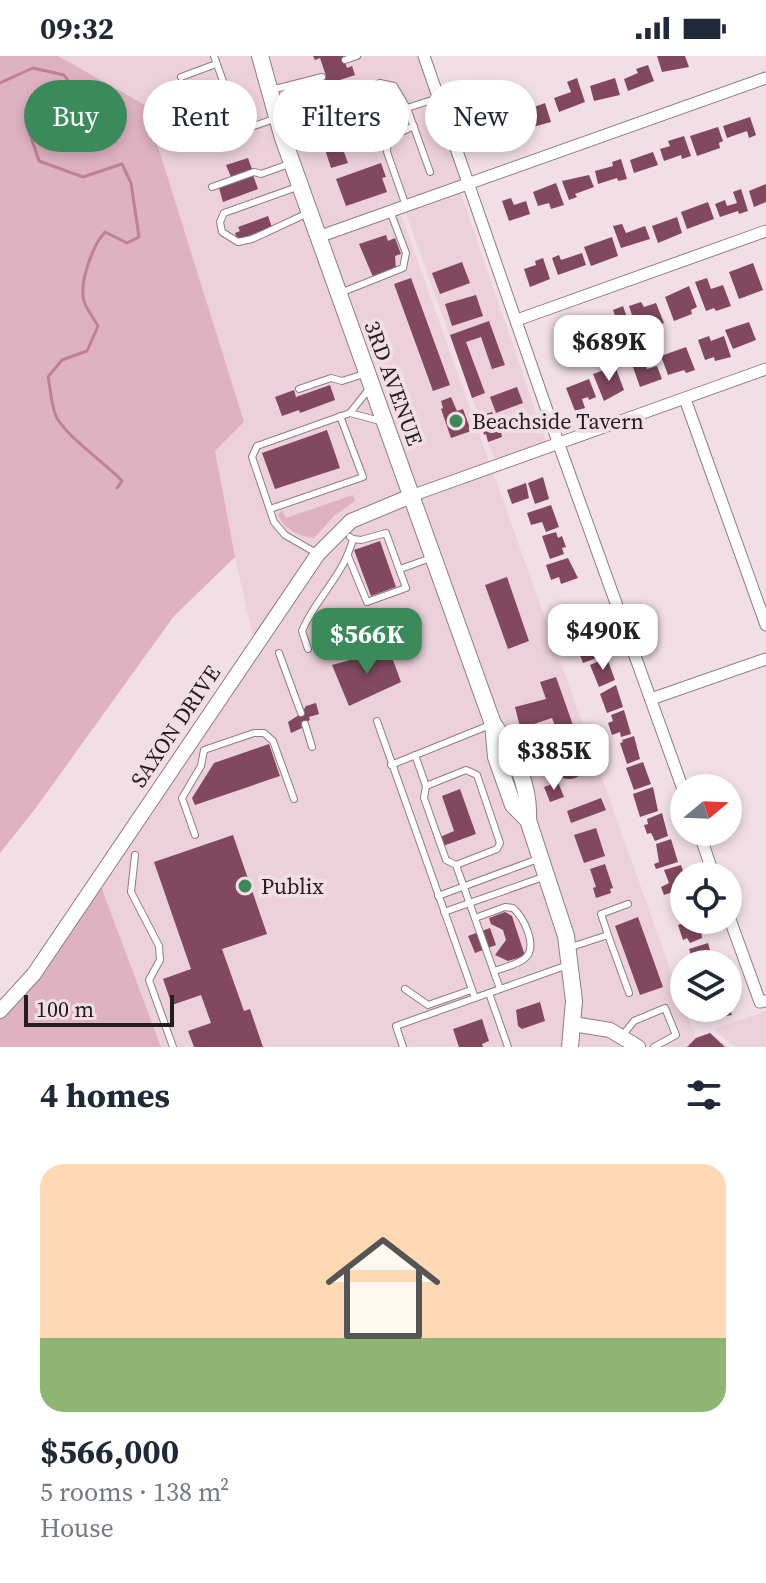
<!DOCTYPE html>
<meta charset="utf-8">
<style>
body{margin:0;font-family:"Source Serif 4",serif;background:#f2f2f3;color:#1f2937;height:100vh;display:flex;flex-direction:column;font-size:30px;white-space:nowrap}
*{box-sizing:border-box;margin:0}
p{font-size:26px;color:#747a83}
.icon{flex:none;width:44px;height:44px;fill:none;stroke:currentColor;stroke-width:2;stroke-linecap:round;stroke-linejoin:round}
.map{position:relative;height:991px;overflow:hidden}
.sheet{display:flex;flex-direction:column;background:#fff;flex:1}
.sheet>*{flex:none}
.banner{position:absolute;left:24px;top:24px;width:718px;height:72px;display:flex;gap:16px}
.needle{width:52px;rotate:71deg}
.controls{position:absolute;left:670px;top:718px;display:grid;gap:16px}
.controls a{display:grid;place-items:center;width:72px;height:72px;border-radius:50%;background:#fff;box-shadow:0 4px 12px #0003;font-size:40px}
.scale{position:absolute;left:24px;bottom:20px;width:150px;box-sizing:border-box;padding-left:8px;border:4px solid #231d1f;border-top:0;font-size:22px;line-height:28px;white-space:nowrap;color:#231d1f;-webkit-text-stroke:6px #f1dfe5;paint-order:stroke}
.price{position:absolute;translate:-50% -68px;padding:0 18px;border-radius:16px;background:#fff;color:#222;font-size:26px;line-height:52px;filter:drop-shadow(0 2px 4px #0008)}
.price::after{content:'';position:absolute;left:50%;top:48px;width:24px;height:18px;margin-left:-12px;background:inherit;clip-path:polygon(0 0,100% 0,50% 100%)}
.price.selected{background:#3a8a5a;color:#fff}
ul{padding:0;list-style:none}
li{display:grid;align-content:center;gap:16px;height:424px;padding:0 40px}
li span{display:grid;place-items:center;height:248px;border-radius:24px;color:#555}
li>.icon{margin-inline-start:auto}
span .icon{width:144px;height:144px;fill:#fffc;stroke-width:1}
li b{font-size:34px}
h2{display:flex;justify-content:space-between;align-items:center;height:96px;padding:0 40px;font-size:34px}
.chip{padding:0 28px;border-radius:36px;background:#fff;box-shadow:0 4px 12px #0003;font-size:28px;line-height:72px}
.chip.selected{background:#3a8a5a;color:#fff}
.status{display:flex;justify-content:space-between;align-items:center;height:56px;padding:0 40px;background:#fff;direction:ltr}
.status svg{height:22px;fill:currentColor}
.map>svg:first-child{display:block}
.built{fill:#ecd1da}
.green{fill:#dfb2c2}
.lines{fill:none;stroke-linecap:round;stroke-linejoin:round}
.stream{stroke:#bf8098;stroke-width:3}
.building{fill:#81485f}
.service-casing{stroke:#8e7d83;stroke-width:8}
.minor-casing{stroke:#8e7d83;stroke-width:13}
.tertiary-casing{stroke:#8e7d83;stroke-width:16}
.secondary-casing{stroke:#8e7d83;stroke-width:18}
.service{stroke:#fff;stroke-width:6}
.minor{stroke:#fff;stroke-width:11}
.tertiary{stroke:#fff;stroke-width:14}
.secondary{stroke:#fff;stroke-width:16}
.poi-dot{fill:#3a8a5a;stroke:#f1dfe5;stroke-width:3}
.labels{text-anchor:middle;stroke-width:8;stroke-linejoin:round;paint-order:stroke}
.street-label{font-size:22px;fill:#231d1f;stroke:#f1dfe5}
.poi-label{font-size:22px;fill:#231d1f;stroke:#f1dfe5;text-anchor:start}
</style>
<div class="status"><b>09:32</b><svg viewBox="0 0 49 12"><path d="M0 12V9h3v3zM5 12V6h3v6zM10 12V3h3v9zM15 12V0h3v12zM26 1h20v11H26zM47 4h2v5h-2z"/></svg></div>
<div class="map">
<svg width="766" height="991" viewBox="0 0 766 991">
<rect width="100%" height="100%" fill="#f1dfe5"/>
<!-- built -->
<g class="built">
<polygon points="58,0 424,0 469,127 399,153 684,952 696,981 710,977 728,991 161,991 98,822 255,589 235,501 145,49"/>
<polygon points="460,135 546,386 495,405 405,155"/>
<polygon points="766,953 766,991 735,991 716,976 717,972 763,956"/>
</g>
<!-- green -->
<g class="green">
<polygon points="0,0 58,0 145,49 244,366 215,395 235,501 174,560 35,753 0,797"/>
<path d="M353,439L355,445L334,460L314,482C299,480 285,474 278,459L282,454L286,462Z"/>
<polygon points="98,822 161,991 0,991 0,955"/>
</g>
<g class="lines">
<!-- stream -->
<path class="stream" d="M0,27L33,12L64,19L87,52L75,72L29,75L39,105L83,121L122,108L131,127L139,181L127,187L105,176C93,189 77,230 85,248C88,255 94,263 98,270L87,295L62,304L48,321C51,334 51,353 58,364C73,386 103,405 122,425L117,432"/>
</g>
<!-- building -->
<g class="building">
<polygon points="313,0 343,0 347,12 352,10 355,19 325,29 322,21 326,20 320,2 315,4"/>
<polygon points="657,0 685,0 689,11 662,16"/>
<polygon points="648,9 654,25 628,35 624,23 638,17 636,13"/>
<polygon points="577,22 585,46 559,56 554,42 571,36 567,26"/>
<polygon points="615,22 620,39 594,45 590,30"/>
<polygon points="206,32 211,44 216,47 222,69 193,78 191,74 188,76 179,53 176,54 172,42"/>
<polygon points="545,47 551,66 522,74 516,58"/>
<polygon points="355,51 362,71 332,82 323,55 330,53 333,59"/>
<polygon points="750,61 756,79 749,82 747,75 727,82 723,70"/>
<polygon points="507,65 512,81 486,88 482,74"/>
<polygon points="718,71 723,85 719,87 720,92 697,100 690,80"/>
<polygon points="684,80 691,100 682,103 681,99 664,105 660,93 670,90 668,85"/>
<polygon points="340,85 348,107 331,112 324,90"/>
<polygon points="653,96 658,109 634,117 630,104"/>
<polygon points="248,102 252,113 231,121 226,109"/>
<polygon points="621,103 627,123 618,125 617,122 598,128 595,115 613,110 612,106"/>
<polygon points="381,107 386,121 382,122 387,136 346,150 336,123"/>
<polygon points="253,119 258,133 223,146 219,132"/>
<polygon points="589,119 594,131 575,138 577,141 569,144 562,125"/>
<polygon points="556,127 564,149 551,153 549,147 538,150 533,136"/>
<polygon points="766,128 766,146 754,151 749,135"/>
<polygon points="741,133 748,155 739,158 738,155 720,161 715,148 725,144 727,150 737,147 733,136"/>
<polygon points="511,142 514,149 526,145 530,158 509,165 502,145"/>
<polygon points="708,146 714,163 687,173 681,156"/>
<polygon points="268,160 272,171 237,184 235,177 240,175 238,171"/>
<polygon points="677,161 682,177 658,187 652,170"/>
<polygon points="622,168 626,177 645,170 650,183 621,192 613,170"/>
<polygon points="386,179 388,185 395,182 401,198 395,200 396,213 373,221 359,188"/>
<polygon points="612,181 618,200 591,210 584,191"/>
<polygon points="582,197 586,209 558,219 552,202 559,199 561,204"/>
<polygon points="543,202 550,223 530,231 524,213 536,209 535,205"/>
<polygon points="462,206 470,227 440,238 432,217"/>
<polygon points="753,207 763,234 739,243 729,216"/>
<polygon points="411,222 450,329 433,335 394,228"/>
<polygon points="707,222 711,233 723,229 731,250 716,255 714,252 706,255 695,226"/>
<polygon points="689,230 697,251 691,254 692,258 674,265 665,241"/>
<polygon points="476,239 483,260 452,270 445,248"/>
<polygon points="641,246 644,251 656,247 664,267 638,277 629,250"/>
<polygon points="623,250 633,279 609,284 603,266 616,262 613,254"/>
<polygon points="489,265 505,309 492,313 481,281 466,286 485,337 472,342 450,279"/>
<polygon points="749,266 756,284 733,293 725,274"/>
<polygon points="584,269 599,288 579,304 560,280 571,271 575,276"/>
<polygon points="709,280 711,285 724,280 731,301 715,305 714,301 705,304 698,284"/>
<polygon points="686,291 695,314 686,317 684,314 668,319 661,300"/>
<polygon points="645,306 647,313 657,310 662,323 640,331 633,311"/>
<polygon points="615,310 624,334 604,345 593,318"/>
<polygon points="589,323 596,341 589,344 588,341 582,343 585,352 575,355 566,332"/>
<polygon points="330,329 335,344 300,357 299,354 282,360 275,341 294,334 296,341"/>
<polygon points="517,331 523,347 496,357 490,341"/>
<polygon points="451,341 457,355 463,353 471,375 451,382 441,353 443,352 441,345"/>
<polygon points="492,356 495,363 498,362 502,381 488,386 486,378 484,379 479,360"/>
<polygon points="327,374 340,412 275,433 262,397"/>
<polygon points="543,421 549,443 535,448 528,427"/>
<polygon points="526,427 529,442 512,448 507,434"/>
<polygon points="551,449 559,471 546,476 542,466 531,469 527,457"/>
<polygon points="556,476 558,482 562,480 566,491 562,492 564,498 550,503 542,480"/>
<polygon points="380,485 396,531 371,540 354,494"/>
<polygon points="568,502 578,522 561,528 559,521 551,524 546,509"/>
<polygon points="507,521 529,585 508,593 485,529"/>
<polygon points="588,552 595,574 580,580 577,572 573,573 568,559"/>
<polygon points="598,577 602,600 583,607 575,586"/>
<polygon points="389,593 401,626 349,650 332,609"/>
<polygon points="607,602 615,624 599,631 590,609"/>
<polygon points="556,621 574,672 558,678 552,662 534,668 536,674 524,674 519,667 515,651 546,643 540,626"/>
<polygon points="616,629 623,651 607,657 600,638"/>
<polygon points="316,647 319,658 309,661 310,664 301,669 302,672 291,677 288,666 302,657 306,650"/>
<polygon points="624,654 631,678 621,681 620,676 612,679 608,667 613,665 611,659"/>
<polygon points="634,680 640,703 627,708 620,687 623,686 622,684"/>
<polygon points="269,688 280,720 195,749 192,742 214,707"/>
<circle cx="569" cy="706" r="17"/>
<polygon points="643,706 651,728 634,734 626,712"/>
<polygon points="558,726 564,741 550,746 544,731"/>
<polygon points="653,731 658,755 640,761 633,738"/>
<polygon points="460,733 476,778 443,790 440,781 454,775 442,740"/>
<polygon points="601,742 606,754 571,767 567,755"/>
<polygon points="662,757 668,780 655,785 651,777 647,778 644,769 648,768 647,763"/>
<polygon points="596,772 605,800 584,807 574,779"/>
<polygon points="233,779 267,878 222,893 244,955 250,953 263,991 194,991 188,975 211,967 201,939 172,949 163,923 191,913 154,806"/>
<polygon points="671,783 678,806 656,813 654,808 659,806 656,788"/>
<polygon points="605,808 613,832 610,833 611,837 596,842 593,832 596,831 590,813"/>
<polygon points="681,809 684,818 680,820 684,832 664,839 661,831 669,827 664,814"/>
<polygon points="505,856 512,860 525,900 508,905 495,899 506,884 503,874 491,868 489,862"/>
<polygon points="638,861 663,931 640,939 615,870"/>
<polygon points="692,864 700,864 702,882 690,887 687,882 683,884 678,869"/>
<polygon points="490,872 496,889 475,897 468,880"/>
<polygon points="708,887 714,908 694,908 689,893"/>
<polygon points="540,946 545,965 522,973 518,970 516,954"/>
<polygon points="711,952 729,952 732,959 714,962"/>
<polygon points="482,963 489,985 482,988 483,991 459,991 453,973"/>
<polygon points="710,977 725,991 687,991 696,982"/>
</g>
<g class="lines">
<defs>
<g id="service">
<polyline points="214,0 234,56 245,73 380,27 394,30 407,52 438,42"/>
<polyline points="345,4 357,0"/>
<polyline points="181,21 216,8"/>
<polyline points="271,34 322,21"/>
<polyline points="407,52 430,116"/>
<polyline points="208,92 239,81 245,73"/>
<polyline points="300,130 224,157 220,166 222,176 238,186 252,183 308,157"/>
<polyline points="212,131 254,116 261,118 292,107"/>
<polyline points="406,150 387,96 388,82 414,70"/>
<polyline points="340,237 403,212 406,197 390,155"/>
<polyline points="299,333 331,322 342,325 367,317"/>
<polyline points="369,333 350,357 380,365"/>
<polyline points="270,453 363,421 340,360"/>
<polyline points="318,498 285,479 274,466 252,401 257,390 350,357"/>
<polyline points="348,500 367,546 406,532 386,477 361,484 353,483"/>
<polyline points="400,513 431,502"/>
<path d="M308,593L302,575C316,541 343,521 353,483L350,481"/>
<polyline points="279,597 301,657"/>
<polyline points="377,665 475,942"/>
<polyline points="305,668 312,691"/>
<polyline points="415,699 426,730 466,714 477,719 500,787 497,793 456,809 500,933"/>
<polyline points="391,709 490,669"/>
<polyline points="524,717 543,710"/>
<polyline points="426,730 424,742 446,804 456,809"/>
<polyline points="195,779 182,742 201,710 204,694 254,677 264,677 273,685 294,743"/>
<polyline points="135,799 131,836 159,890 160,904 149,924 173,991"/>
<polyline points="438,840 538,803"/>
<polyline points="444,856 546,820"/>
<path d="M475,862L505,851L513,852C524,861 539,892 524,903C516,909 503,912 494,915"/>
<polyline points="608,879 629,937"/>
<polyline points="568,892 608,879 601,858 628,848"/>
<polyline points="405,933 428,949 471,934"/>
<polyline points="489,937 508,991"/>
<polyline points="622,980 634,965 665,952 676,979 654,991"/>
<polyline points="403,991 396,970 568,909"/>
</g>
<g id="minor">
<polyline points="424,0 558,386 684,736"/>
<polyline points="318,181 766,22"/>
<polyline points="517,264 766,175"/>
<polyline points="685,343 766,569"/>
<polyline points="411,440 766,313"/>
<polyline points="651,643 766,603"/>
<polyline points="699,776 714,820"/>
<polyline points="728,858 760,946 766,945"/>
</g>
<g id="tertiary">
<polyline points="0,955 34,918 318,498 351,465 411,440"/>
<polyline points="573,968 610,974 638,991"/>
</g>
<g id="secondary">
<polyline points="260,0 283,82 493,668 496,701 513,749 528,764 566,880 574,945 570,991"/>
<path d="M494,669C514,698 530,728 528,764"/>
</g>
</defs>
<!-- service casing -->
<use href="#service" class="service-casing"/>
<!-- minor casing -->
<use href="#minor" class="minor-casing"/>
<!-- tertiary casing -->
<use href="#tertiary" class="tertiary-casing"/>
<!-- secondary casing -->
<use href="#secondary" class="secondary-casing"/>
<!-- service -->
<use href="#service" class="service"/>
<!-- minor -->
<use href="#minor" class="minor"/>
<!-- tertiary -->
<use href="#tertiary" class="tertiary"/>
<!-- secondary -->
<use href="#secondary" class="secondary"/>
</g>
<!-- markers -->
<g class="poi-dot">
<circle cx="456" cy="365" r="8"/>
<circle cx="245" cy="830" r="8"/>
</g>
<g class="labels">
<!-- street labels -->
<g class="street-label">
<text transform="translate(394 327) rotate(70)" y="8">3RD AVENUE</text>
<text transform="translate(175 670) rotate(-56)" y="8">SAXON DRIVE</text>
</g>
<!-- poi labels -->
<g class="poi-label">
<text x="472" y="373">Beachside Tavern</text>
<text x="261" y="838">Publix</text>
</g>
</g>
</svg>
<div class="controls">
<a><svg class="needle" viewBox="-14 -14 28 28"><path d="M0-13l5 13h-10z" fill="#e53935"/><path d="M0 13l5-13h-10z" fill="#747a83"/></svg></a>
<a><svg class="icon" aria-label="locate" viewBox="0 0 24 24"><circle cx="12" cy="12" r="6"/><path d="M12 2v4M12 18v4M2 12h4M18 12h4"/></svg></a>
<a><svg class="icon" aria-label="layers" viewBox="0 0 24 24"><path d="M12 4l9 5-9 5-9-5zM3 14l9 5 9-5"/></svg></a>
</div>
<div class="scale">100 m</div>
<b class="price" style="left:609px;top:327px">$689K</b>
<b class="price" style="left:603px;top:616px">$490K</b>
<b class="price selected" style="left:367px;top:620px">$566K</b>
<b class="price" style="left:554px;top:736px">$385K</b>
<div class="banner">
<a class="chip selected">Buy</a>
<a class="chip">Rent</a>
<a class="chip">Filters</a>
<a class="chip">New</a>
</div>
</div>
<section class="sheet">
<h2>4 homes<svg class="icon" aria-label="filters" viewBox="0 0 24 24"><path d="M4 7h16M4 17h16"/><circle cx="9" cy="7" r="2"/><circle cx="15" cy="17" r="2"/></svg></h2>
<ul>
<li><span style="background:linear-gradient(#ffd9b3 70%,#8fb573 0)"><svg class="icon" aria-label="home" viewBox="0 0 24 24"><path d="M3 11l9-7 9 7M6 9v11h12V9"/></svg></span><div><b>$566,000</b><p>5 rooms · 138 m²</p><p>House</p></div></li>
</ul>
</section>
